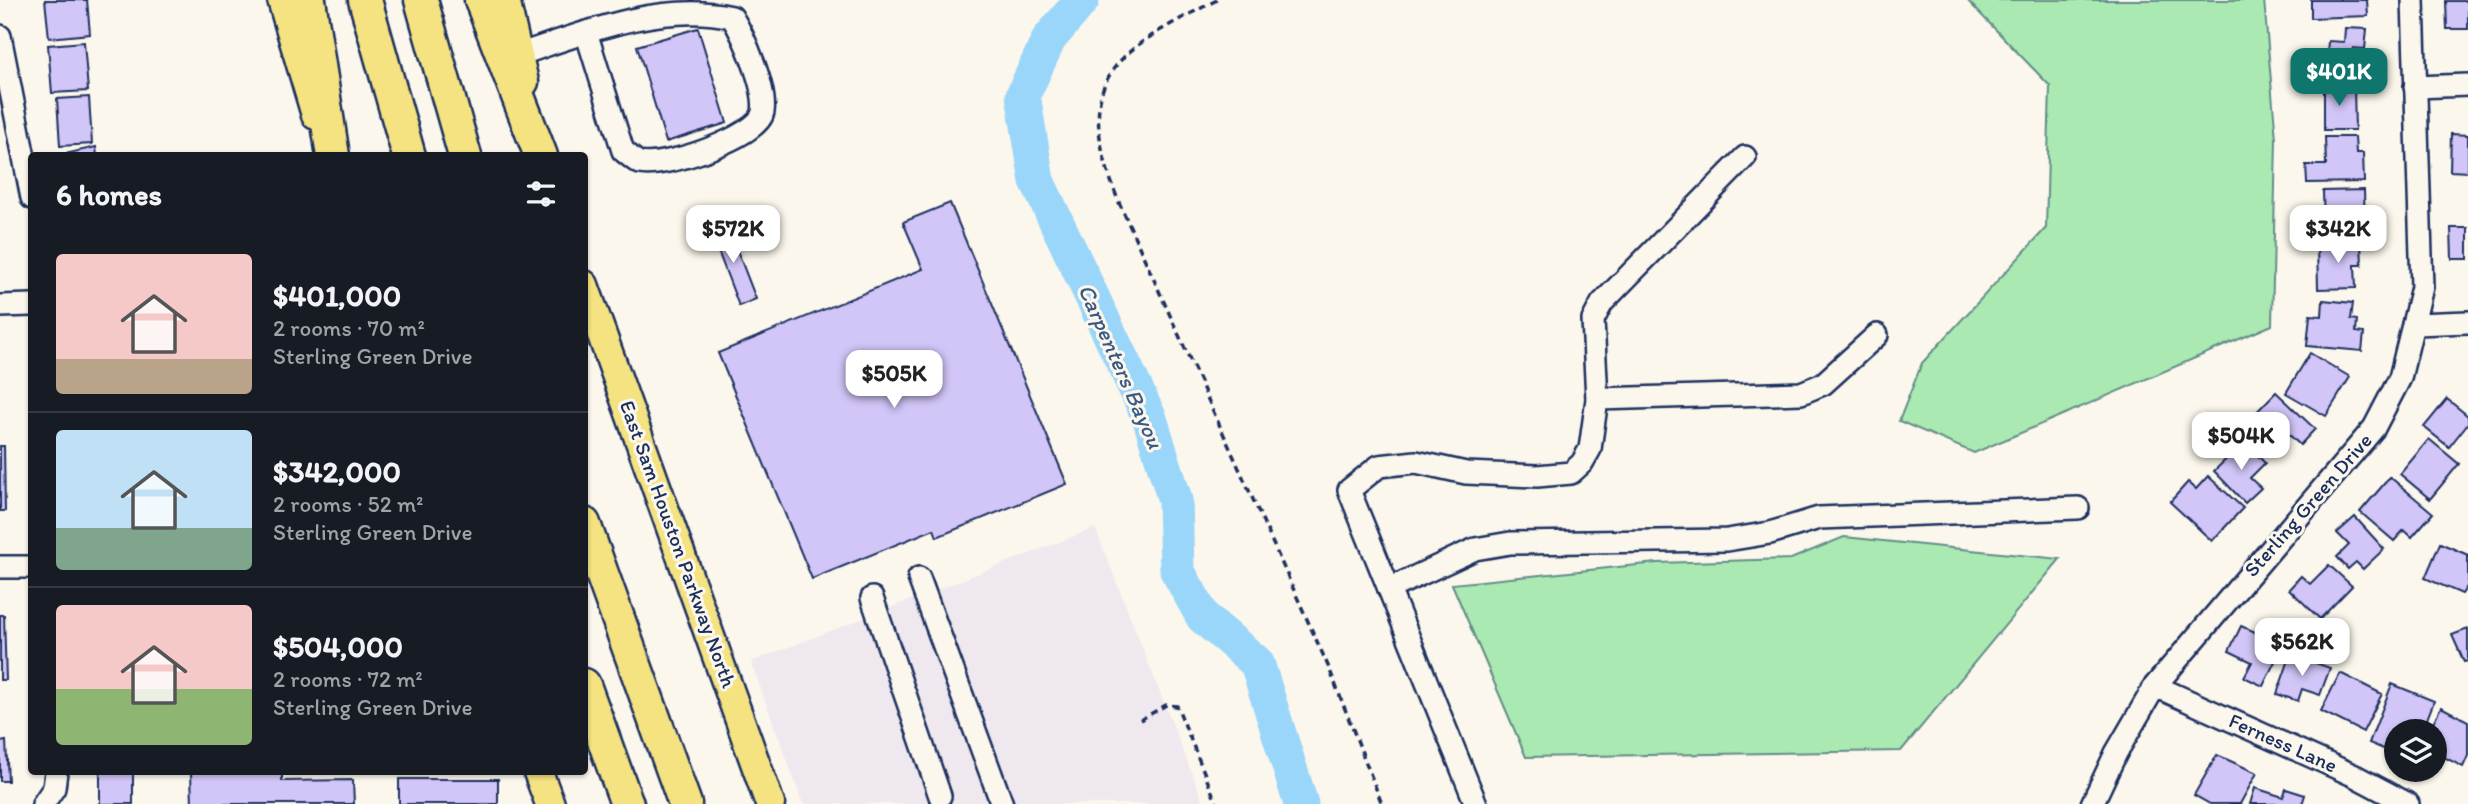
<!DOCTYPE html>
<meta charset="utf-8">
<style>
body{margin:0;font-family:Itim,sans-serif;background:#242831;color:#f1f3f6;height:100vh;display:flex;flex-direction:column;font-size:26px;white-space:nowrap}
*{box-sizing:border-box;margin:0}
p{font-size:23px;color:#9ea1a6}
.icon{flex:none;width:38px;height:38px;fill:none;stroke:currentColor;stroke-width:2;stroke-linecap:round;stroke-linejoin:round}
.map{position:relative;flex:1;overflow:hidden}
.side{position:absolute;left:28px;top:152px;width:560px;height:623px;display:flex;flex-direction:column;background:#171b24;border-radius:7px;box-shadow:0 2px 5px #0004}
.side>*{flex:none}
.buttons{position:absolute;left:2384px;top:719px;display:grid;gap:14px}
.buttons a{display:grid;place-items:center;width:63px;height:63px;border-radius:50%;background:#171b24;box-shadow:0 2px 5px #0004;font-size:35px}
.price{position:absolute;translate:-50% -60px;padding:0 16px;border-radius:14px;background:#fff;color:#222;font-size:23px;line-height:46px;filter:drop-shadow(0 2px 4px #0008)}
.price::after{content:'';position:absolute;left:50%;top:42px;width:21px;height:16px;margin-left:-10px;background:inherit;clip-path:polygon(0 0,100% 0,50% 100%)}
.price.current{background:#0f766e;color:#fff}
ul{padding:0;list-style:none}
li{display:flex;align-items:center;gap:21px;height:175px;padding:0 28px}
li+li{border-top:2px solid #363941}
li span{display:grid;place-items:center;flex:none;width:196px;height:140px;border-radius:7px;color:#555}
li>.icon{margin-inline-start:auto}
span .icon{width:84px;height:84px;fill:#fffc;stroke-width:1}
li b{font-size:30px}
h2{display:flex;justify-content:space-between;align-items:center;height:84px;padding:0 28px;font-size:30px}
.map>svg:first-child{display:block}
.built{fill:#efe8ef}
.green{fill:#aaeab2;stroke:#628c88;stroke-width:2}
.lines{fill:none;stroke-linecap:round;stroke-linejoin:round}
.river{stroke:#99d6fa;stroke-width:35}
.building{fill:#d2c5f7;stroke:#1b2f5e;stroke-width:2}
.minor-casing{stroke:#1b2f5e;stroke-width:26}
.major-casing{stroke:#1b2f5e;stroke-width:33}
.highway-casing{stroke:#1b2f5e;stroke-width:37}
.path{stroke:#1b2f5e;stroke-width:3.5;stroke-dasharray:7 5;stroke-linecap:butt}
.minor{stroke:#fbf7ec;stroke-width:21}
.major{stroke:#f5e382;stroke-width:28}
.highway{stroke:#f5e382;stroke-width:32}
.labels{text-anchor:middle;stroke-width:6;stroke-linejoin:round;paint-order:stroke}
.street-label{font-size:21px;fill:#1b2f5e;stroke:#fbf7ec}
.water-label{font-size:23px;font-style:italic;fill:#3a5985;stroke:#fbf7ec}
</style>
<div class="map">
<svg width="2468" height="804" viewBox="0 0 2468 804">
<rect width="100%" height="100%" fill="#fbf7ec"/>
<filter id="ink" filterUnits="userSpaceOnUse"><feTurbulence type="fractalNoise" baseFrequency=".0143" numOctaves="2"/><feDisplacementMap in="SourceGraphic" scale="14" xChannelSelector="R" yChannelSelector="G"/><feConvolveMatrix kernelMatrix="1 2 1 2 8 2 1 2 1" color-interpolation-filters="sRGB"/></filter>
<g filter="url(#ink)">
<!-- built -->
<polygon class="built" points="1095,528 1204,804 803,804 751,662"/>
<!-- green -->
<g class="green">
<polygon points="1967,0 2264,0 2276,139 2272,325 1974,453 1899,421 1922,363 2046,228 2050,86"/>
<polygon points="1844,537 2060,559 1901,751 1526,757 1452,584 1657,563 1791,559"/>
</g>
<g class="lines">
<!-- river -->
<polyline class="river" points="1082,0 1049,39 1023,95 1037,181 1150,419 1175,500 1177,570 1203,617 1257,663 1301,804"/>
</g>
<!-- building -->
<g class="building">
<polygon points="45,0 87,0 90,34 49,38"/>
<polygon points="2311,0 2367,0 2368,16 2311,18"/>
<polygon points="2446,1 2468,1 2468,29 2447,29"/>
<polygon points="698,28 727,123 666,142 637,46"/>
<polygon points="2345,28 2367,29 2365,49 2353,48 2352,71 2326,69 2328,41 2344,42"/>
<polygon points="84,42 88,91 52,93 48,45"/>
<polygon points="2354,86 2355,130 2324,130 2324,87"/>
<polygon points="89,97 92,144 60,146 57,99"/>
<polygon points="2451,134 2468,135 2468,172 2450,171"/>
<polygon points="2325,137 2355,137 2356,153 2363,153 2364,182 2307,183 2306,165 2326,165"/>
<polygon points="96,147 97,156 65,156 65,154"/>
<polygon points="2364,190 2365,230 2324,231 2323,191"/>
<polygon points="950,203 1067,484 937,537 934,529 812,579 718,353 923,269 903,222"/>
<polygon points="727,224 756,299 739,306 710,230"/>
<polygon points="2451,228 2468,228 2468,259 2452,259"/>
<polygon points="2361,242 2362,265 2355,265 2356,288 2318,289 2317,244"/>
<polygon points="2323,300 2353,303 2351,319 2357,320 2356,332 2364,333 2362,351 2307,346 2310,315 2322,316"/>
<polygon points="2310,353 2350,377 2326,416 2286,393"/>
<polygon points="2276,392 2315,429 2300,445 2283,429 2268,446 2245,424"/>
<polygon points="2447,399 2468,416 2468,423 2449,447 2424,427"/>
<polygon points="2429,439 2459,464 2430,499 2400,474"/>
<polygon points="2244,442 2265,463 2250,478 2261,488 2245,503 2214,471"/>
<polygon points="0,446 4,446 5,511 0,511"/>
<polygon points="2208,476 2243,508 2212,541 2170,502 2188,482 2196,489"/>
<polygon points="2390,477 2433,513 2412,537 2404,530 2394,541 2360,512"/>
<polygon points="2355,517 2384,549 2363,569 2356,562 2348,569 2337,557 2349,545 2337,533"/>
<polygon points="2440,543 2468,555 2468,585 2462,594 2425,578"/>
<polygon points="2329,565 2352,586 2320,619 2289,589 2301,576 2310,584"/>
<polygon points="0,615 4,615 6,680 0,680"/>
<polygon points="2241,626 2283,645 2263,686 2244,677 2252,662 2229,651"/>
<polygon points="2468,629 2468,661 2464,662 2452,635"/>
<polygon points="2291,654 2330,668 2320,695 2302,689 2298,701 2277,694"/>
<polygon points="2340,673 2382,694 2363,732 2321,711"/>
<polygon points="2392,684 2434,701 2422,732 2396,732 2396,740 2393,739 2388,751 2369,743"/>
<polygon points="2441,707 2468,721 2468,756 2463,767 2434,752 2434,732 2428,732"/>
<polygon points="6,741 8,781 0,781 0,742"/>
<polygon points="2217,755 2257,773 2240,804 2210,804 2194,795"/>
<rect x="100" y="772" width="33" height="32"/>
<polygon points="191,772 282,772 282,781 353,780 354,804 192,804"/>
<rect x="399" y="779" width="99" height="25"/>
<polygon points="2255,788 2283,797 2286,789 2305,795 2302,804 2250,804"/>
</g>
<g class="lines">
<defs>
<g id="minor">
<polyline points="0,36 32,198"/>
<path d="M518,55C583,33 662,1 732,17C744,36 767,89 763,112C759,137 663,169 640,163C634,161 628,154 623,151L586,32"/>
<polyline points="2415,87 2468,85"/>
<polyline points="0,306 32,305"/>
<polyline points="2415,324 2468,322"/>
<polyline points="1597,399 1801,393 1823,384 1877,335"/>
<polyline points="0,567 32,567"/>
<polyline points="919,578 1002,804"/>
<polyline points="1389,589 1475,549 1510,543 1727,540 1770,533 1819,518 2078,508"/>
<polyline points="872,598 940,796"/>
<polyline points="2155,686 2355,776 2408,804"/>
<polyline points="43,804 54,788 56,772"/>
<polyline points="1476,804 1349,490 1379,466 1416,462 1466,473 1537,476 1571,473 1582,463 1590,449 1597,399 1593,320 1602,303 1745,157"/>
<polyline points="2092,804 2116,753 2155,686 2374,428 2400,378 2422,287 2413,0"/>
</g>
<g id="major">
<polyline points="282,0 316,115"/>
<polyline points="505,0 524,82"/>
<polyline points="584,285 770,804"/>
<polyline points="538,772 550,804"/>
</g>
<g id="highway">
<polyline points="309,0 333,156"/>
<polyline points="365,0 409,156"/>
<polyline points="421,0 465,156"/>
<polyline points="481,0 541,156"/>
<polyline points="584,524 685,804"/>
<polyline points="584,685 627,804"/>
</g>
</defs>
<!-- minor casing -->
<use href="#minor" class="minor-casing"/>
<!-- major casing -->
<use href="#major" class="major-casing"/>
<!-- highway casing -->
<use href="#highway" class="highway-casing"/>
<!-- path -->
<g class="path">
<path d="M1217,0C1113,53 1070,76 1118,200L1329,668L1382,804"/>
<polyline points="1140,720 1166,705 1177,706 1217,804"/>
</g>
<!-- minor -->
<use href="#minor" class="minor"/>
<!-- major -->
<use href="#major" class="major"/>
<!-- highway -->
<use href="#highway" class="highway"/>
</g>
</g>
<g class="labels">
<!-- street labels -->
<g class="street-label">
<text transform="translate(2308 505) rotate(-49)" y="7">Sterling Green Drive</text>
<text transform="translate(678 544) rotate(70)" y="7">East Sam Houston Parkway North</text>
<text transform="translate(2283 743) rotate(24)" y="7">Ferness Lane</text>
</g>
<!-- water labels -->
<g class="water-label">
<text transform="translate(1121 366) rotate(66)" y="8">Carpenters Bayou</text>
</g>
</g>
</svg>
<div class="buttons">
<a><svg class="icon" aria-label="layers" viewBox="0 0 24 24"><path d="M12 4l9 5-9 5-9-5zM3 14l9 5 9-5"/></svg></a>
</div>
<b class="price current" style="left:2339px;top:108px">$401K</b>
<b class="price" style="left:733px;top:265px">$572K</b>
<b class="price" style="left:2338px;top:265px">$342K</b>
<b class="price" style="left:894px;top:410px">$505K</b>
<b class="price" style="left:2241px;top:472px">$504K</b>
<b class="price" style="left:2302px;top:678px">$562K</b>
<section class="side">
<h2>6 homes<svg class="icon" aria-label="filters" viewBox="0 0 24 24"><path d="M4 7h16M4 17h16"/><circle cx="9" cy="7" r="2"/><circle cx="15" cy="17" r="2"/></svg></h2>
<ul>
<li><span style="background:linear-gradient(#f6c9c9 75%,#b9a48a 0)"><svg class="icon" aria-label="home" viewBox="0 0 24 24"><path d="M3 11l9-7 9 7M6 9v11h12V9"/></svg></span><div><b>$401,000</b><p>2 rooms · 70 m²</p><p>Sterling Green Drive</p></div></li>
<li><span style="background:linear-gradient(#bfe0f5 70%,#7fa58c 0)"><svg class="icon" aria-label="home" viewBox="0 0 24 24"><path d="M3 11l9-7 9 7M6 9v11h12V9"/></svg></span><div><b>$342,000</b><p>2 rooms · 52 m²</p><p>Sterling Green Drive</p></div></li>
<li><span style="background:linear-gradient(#f6c9c9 60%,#8fb573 0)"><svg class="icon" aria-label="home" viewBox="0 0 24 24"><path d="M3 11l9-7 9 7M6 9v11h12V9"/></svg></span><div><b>$504,000</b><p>2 rooms · 72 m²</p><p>Sterling Green Drive</p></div></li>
</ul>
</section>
</div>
